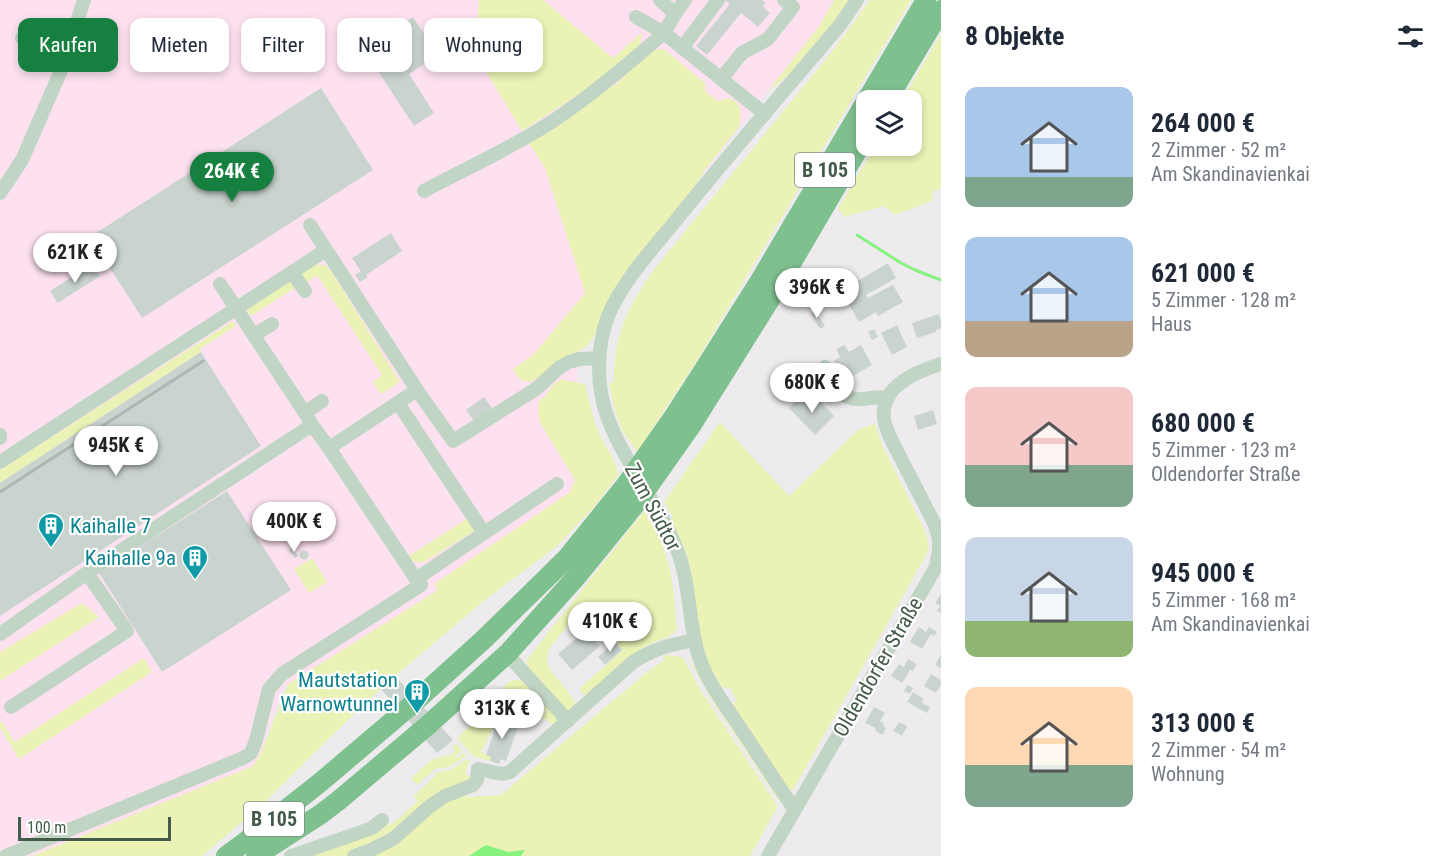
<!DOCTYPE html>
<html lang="de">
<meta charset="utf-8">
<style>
body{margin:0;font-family:"Roboto Condensed",sans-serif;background:#f2f2f3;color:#1f2937;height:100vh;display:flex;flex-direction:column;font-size:22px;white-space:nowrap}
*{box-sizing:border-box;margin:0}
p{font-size:20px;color:#747a83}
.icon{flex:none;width:33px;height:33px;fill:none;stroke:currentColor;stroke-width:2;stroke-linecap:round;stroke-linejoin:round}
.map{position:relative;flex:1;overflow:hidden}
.details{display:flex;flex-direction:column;background:#fff;width:510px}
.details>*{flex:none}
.hud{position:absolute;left:18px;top:18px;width:570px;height:54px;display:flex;gap:12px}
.fabs{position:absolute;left:856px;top:90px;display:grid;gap:12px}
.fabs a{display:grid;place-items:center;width:66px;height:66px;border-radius:12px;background:#fff;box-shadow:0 3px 9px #0003;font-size:30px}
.scale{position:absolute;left:18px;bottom:15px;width:153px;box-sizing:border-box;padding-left:6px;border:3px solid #435b48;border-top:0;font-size:16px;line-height:21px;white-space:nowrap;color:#435b48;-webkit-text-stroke:4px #fff;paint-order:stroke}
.price{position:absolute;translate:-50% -51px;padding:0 14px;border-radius:21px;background:#fff;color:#222;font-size:20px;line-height:39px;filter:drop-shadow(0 2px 3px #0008)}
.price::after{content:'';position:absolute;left:50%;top:36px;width:18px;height:14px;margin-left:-9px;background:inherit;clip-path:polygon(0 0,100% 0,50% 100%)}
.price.current{background:#168041;color:#fff}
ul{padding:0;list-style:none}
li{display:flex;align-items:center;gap:18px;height:150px;padding:0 24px}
li span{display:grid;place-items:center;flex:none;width:168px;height:120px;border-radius:12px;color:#555}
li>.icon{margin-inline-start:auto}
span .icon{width:72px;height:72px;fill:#fffc;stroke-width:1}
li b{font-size:26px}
h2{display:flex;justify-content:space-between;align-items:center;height:72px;padding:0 24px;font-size:26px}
.tag{padding:0 21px;border-radius:12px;background:#fff;box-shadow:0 3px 9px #0003;font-size:21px;line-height:54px}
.tag.current{background:#168041;color:#fff}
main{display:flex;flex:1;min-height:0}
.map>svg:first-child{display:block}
.commercial{fill:#fde1f1}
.green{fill:#eaf2b5}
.water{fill:#85f27e}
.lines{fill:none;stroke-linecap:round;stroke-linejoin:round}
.stream{stroke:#85f27e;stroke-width:3}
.building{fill:#cad4ce}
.minor{stroke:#c1d5c5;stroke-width:14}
.highway{stroke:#7fc08f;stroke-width:20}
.rail{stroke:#adb7b1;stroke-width:3}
.labels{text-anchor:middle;stroke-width:4.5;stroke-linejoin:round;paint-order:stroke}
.shield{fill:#fff;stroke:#7b8c7f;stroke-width:1.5}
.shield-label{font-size:20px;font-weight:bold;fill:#435b48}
.street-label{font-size:21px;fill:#435b48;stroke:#fff}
.culture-label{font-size:21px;fill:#0d838f;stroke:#fff;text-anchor:end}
</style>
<main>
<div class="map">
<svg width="941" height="856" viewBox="0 0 941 856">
<rect width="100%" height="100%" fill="#eeebef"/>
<!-- commercial -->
<polygon class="commercial" points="0,0 834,0 820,25 608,295 581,347 577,374 577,390 601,462 573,493 439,591 286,685 281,693 260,755 254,767 40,856 0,856"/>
<!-- green -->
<g class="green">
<polygon points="479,0 543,0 613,58 642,32 640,44 632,54 599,81 522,131 475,54"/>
<polygon points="834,0 849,0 843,10 794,70 766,93 820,25"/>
<path d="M870,0H911L697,360L637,452L622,430L615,410L609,384L614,381C614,332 629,305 656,267L834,49Z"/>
<polygon points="941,34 941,188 933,192 932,201 895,215 884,206 844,217 838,209 875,146 912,146 912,100 902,100"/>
<polygon points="664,49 705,83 705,91 718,101 730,98 735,101 740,108 741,119 739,127 707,167 685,200 613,293 593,338 586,347 562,360 541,376 530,382 520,380 513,369 534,354 585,293 545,168 528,142 616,84 654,50"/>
<polygon points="316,265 325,265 331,271 400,382 381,394 373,382 382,375 317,275 306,283 300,273 308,267"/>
<polygon points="289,280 292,280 295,288 251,316 246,309"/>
<polygon points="233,321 236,326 200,349 201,352 0,483 0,470"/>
<polygon points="561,379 585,384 595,424 605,446 611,454 619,474 593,508 556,547 490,596 395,676 360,708 265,802 202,856 32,856 253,766 261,753 288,684 438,590 434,584 570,492 575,480 539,421 538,405 540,398 543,399 553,385"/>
<polygon points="720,422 789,496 859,429 875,424 882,445 924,528 928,542 929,550 793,790 786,789 733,707 736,699 731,689 722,687 709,665 701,638 692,578 687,555 671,520 673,517 664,502"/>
<path d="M644,511C649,519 654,527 658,536C673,564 674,597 677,629C670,639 659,639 648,645C629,654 606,681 589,696C585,695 582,694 580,690L582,686L623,650L584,605L549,649L547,660L550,669L575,701V708L569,711L565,710L529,668L526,661Z"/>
<polygon points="468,518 476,530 424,562 417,562 411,560 409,556"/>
<polygon points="312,558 327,582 309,593 294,569"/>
<polygon points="82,603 99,617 0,681 0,652"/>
<polygon points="663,655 678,656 684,659 699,688 777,805 776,810 750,856 300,856 387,821 391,825 417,802 414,796 435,776 434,774 439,772 451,770 467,759 470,761 465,774 474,778 466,797 501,795 647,672 664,660"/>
<polygon points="687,656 697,670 712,697 777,793 781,802 779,801 711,699"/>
<polygon points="144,658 152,672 19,759 0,728 0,720 15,742"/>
<path d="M512,680H518L525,681L557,717L558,721L553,725L542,717L546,711C521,686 522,680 496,709L499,717L481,752L491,757L490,761L473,756L457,738L472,724L507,683Z"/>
<polygon points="456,744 462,750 455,756 457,758 464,752 466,756 449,767 435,769 417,785 411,778 432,759 434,760 438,757 439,758 445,755 448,757 455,750 452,747"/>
</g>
<!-- water -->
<polygon class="water" points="486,845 508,852 525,850 521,856 469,856"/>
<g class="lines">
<!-- stream -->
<polyline class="stream" points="857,235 901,263 915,270 941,280"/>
</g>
<!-- building -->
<g class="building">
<polygon points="724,0 762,0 766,3 763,7 770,13 758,27 741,13 707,55 696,46 730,4"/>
<polygon points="413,17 438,55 409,74 434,113 414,126 364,50"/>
<polygon points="321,88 373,170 142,318 90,237"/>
<polygon points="391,233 402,251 366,275 368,277 360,282 355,275 361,271 352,258"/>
<polygon points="888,263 896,278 866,295 868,298 893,285 903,302 878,316 876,312 859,322 841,291"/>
<polygon points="92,264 100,276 58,303 50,291"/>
<polygon points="815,310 825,326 820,329 810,313"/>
<polygon points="939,314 941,321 941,328 936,330 936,332 917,338 912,323"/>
<polygon points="897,325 907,347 892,355 881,333"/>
<polygon points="874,329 878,337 872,340 868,332"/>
<polygon points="844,345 849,352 861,345 872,365 849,378 844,370 841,372 834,361 840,357 836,349"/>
<polygon points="201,352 261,446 0,616 0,483"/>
<polygon points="783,381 787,389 791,386 798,394 792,400 783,390 780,392 776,385"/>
<polygon points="801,396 810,406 818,399 834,416 815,435 789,408"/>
<polygon points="484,397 492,408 474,421 466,410"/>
<polygon points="933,410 937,424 918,430 914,416"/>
<polygon points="227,491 291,590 162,672 99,573"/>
<polygon points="292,548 298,556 295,558 289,550"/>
<circle cx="304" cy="555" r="4.5"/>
<polygon points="941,594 941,613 937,611 940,606 935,603"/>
<polygon points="919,627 926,632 929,627 937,632 934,636 931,634 922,649 910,642"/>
<polygon points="586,630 600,646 572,670 558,654"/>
<polygon points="615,642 622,650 605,665 598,657"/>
<polygon points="941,654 941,668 935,665"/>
<polygon points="908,659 917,664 913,671 910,670 902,683 891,676 899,664 904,667"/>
<polygon points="931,674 941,680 941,685 936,693 924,686"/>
<polygon points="395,676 453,740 437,753 381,689"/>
<polygon points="907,685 913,688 910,694 904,691"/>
<polygon points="913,692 924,699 922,703 930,707 927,713 907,702"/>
<polygon points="874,707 885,713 880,721 884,723 883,726 886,728 882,735 875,730 876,728 865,723"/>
<polygon points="499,717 519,724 506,761 501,759 499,764 490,761 491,757 486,755"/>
<polygon points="899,722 907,726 902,736 893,731"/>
</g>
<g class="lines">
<!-- minor -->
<g class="minor">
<polyline points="660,0 675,14"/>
<polyline points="636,17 664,33 675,14 685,0"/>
<polyline points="682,48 718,0"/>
<polyline points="63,60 69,47 84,0"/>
<polyline points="721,79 742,53 768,39 793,7 784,0"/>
<path d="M424,191C467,168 512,148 553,121C592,95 628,64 664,33L765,114"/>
<path d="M0,193L22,160L63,66C63,58 61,51 53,52L26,38H22"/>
<polyline points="310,225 417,390 453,441 536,389 560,367 569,362 579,359 599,358"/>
<polyline points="292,272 305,291"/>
<polyline points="220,284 305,413 312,425 329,448 417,390"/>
<polyline points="254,335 272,324"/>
<path d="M825,367C831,385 841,401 863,399C872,398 879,396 888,398"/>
<polyline points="398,403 484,533"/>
<polyline points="305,413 322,401"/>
<polyline points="0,438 0,435"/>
<polyline points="329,448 416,579"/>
<polyline points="0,462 326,250"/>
<polyline points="0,634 87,573 312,425"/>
<polyline points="507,654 568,721"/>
<polyline points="11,707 127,631 87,573"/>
<path d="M795,810C776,783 758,754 739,726C723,702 704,678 697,650C688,617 690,582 677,550C658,498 610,447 601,393C597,367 599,341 608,316C623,280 653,249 677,219C730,153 786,89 840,25L857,0"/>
<polyline points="6,856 243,758 251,753 256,740 269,689 282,674 421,585 416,579 557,484"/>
<polyline points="291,856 361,832 372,828 382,820"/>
<path d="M354,856L371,850L393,839L430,806L445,796L473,785L477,780L478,769L502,774L510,772L633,662C655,648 670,645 695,640"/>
<path d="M768,856L936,567L939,550V540L935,525L892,441C889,434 885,427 884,419C880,386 916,372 941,364"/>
</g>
<!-- highway -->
<g class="highway">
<polyline points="887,100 941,10"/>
<polyline points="226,856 245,842 322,781 409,707 482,641 566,559 625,486 675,415 707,365 761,279 926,0"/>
<polyline points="256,856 321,814 338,801 427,726 508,653 578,575 638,501 691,426 771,298 867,134"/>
</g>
<!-- rail -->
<polyline class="rail" points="0,492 203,361"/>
</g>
<!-- icons -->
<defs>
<symbol id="building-pin" viewBox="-11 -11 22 30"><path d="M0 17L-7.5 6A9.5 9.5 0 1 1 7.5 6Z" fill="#0f9aa8" stroke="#fff"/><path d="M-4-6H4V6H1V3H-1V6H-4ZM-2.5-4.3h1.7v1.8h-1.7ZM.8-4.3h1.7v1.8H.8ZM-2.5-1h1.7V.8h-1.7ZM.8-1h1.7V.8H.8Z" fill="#fff"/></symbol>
</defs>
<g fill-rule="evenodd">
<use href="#building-pin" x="36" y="511" width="30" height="40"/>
<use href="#building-pin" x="180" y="543" width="30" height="40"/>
<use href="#building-pin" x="402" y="677" width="30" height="40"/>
</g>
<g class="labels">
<!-- shield labels -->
<g class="shield">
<rect x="795" y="153" width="60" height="34" rx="4.5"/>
<rect x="244" y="802" width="60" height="34" rx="4.5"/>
</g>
<g class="shield-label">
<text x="825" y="177">B 105</text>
<text x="274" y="826">B 105</text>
</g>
<!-- street labels -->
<g class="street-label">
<text transform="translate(653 507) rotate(62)" y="7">Zum Südtor</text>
<text transform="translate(878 667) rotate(-60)" y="7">Oldendorfer Straße</text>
</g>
<!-- culture labels -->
<g class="culture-label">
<text x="70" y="533" text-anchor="start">Kaihalle 7</text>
<text x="176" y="565">Kaihalle 9a</text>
<text x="398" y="687">Mautstation<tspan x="398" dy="24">Warnowtunnel</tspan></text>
</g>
</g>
</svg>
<div class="fabs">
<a><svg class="icon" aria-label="layers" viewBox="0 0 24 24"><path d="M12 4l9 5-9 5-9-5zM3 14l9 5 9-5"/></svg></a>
</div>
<div class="scale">100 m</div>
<b class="price current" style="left:232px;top:203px">264K €</b>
<b class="price" style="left:75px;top:284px">621K €</b>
<b class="price" style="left:817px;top:319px">396K €</b>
<b class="price" style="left:812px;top:414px">680K €</b>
<b class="price" style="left:116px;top:477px">945K €</b>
<b class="price" style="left:294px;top:553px">400K €</b>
<b class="price" style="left:610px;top:653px">410K €</b>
<b class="price" style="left:502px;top:740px">313K €</b>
<div class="hud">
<a class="tag current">Kaufen</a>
<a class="tag">Mieten</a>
<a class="tag">Filter</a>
<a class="tag">Neu</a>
<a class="tag">Wohnung</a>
</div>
</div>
<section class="details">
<h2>8 Objekte<svg class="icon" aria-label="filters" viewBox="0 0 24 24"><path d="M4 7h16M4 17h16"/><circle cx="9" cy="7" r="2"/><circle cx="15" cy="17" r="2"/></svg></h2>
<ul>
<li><span style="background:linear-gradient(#a9c7e8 75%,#7fa58c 0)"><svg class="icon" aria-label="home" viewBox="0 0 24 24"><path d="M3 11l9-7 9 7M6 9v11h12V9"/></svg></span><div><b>264 000 €</b><p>2 Zimmer · 52 m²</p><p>Am Skandinavienkai</p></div></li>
<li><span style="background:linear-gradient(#a9c7e8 70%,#b9a48a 0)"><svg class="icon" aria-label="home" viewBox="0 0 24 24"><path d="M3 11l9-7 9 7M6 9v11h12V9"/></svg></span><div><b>621 000 €</b><p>5 Zimmer · 128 m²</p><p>Haus</p></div></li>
<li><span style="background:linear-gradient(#f6c9c9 65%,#7fa58c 0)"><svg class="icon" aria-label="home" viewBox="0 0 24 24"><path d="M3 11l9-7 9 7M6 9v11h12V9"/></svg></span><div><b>680 000 €</b><p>5 Zimmer · 123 m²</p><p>Oldendorfer Straße</p></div></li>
<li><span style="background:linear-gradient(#c9d6e8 70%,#8fb573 0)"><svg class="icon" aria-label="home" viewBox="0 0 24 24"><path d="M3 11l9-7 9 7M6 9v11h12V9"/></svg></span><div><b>945 000 €</b><p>5 Zimmer · 168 m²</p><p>Am Skandinavienkai</p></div></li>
<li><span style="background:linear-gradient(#ffd9b3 65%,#7fa58c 0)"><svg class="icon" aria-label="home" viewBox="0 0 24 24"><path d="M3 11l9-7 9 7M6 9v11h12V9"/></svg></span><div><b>313 000 €</b><p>2 Zimmer · 54 m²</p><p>Wohnung</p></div></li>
</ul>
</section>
</main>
